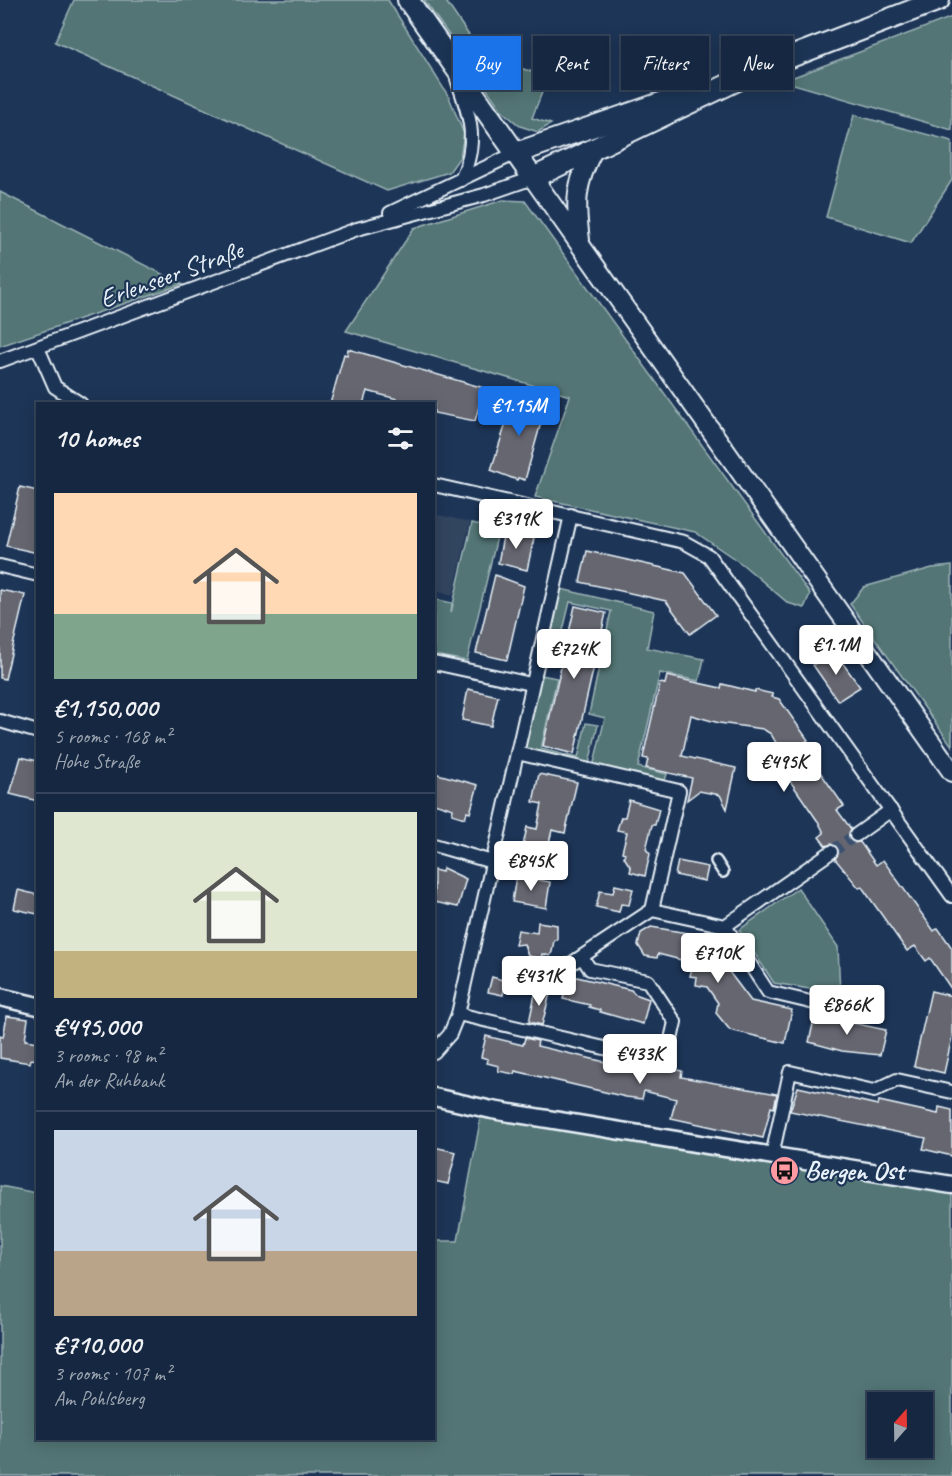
<!DOCTYPE html>
<meta charset="utf-8">
<style>
body{margin:0;font-family:Caveat,sans-serif;background:#23344c;color:#f1f3f6;height:100vh;display:flex;flex-direction:column;font-size:22px;white-space:nowrap}
*{box-sizing:border-box;margin:0}
p{font-size:20px;color:#9ea6b1}
.icon{flex:none;width:33px;height:33px;fill:none;stroke:currentColor;stroke-width:2;stroke-linecap:round;stroke-linejoin:round}
.map{position:relative;flex:1;overflow:hidden}
.sheet{position:absolute;left:36px;top:402px;width:399px;height:1038px;display:flex;flex-direction:column;background:#162841;border-radius:0px;box-shadow:0 3px 15px #0003,0 0 0 2px #35445a}
.sheet>*{flex:none}
.banner{position:absolute;left:453px;top:36px;width:408px;height:54px;display:flex;gap:12px}
.needle{width:39px;rotate:20deg}
.controls{position:absolute;left:867px;top:1392px;display:grid;gap:12px}
.controls a{display:grid;place-items:center;width:66px;height:66px;border-radius:0px;background:#162841;box-shadow:0 3px 15px #0003,0 0 0 2px #35445a;font-size:30px}
.price{position:absolute;translate:-50% -51px;padding:0 14px;border-radius:6px;background:#fff;color:#222;font-size:20px;line-height:39px;filter:drop-shadow(0 2px 3px #0008)}
.price::after{content:'';position:absolute;left:50%;top:36px;width:18px;height:14px;margin-left:-9px;background:inherit;clip-path:polygon(0 0,100% 0,50% 100%)}
.price.on{background:#1a73e8;color:#fff}
ul{padding:0;list-style:none}
li{display:grid;align-content:center;gap:12px;height:318px;padding:0 18px}
li+li{border-top:2px solid #35445a}
li span{display:grid;place-items:center;height:186px;border-radius:0px;color:#555}
li>.icon{margin-inline-start:auto}
span .icon{width:108px;height:108px;fill:#fffc;stroke-width:1}
li b{font-size:26px}
h2{display:flex;justify-content:space-between;align-items:center;height:72px;padding:0 18px;font-size:26px}
.chip{padding:0 21px;border-radius:0px;background:#162841;box-shadow:0 3px 15px #0003,0 0 0 2px #35445a;font-size:21px;line-height:54px}
.chip.on{background:#1a73e8;color:#fff}
.map>svg:first-child{display:block}
.built{fill:#33445e}
.green{fill:#527575;stroke:#9db3b6;stroke-width:1.5;fill-rule:evenodd}
.building{fill:#65666f;stroke:#e8f1f8;stroke-width:1.5}
.lines{fill:none;stroke-linecap:round;stroke-linejoin:round}
.minor-tunnel{stroke:#3b516f;stroke-width:12;stroke-dasharray:12 6;stroke-linecap:butt}
.pedestrian-casing{stroke:#e8f1f8;stroke-width:14}
.minor-casing{stroke:#e8f1f8;stroke-width:16}
.tertiary-casing{stroke:#e8f1f8;stroke-width:21}
.secondary-casing{stroke:#e8f1f8;stroke-width:22}
.primary-casing{stroke:#e8f1f8;stroke-width:24}
.pedestrian{stroke:#1d3557;stroke-width:9}
.minor{stroke:#1d3557;stroke-width:12}
.tertiary{stroke:#1d3557;stroke-width:16}
.secondary{stroke:#1d3557;stroke-width:18}
.primary{stroke:#1d3557;stroke-width:20}
.labels{text-anchor:middle;stroke-width:4.5;stroke-linejoin:round;paint-order:stroke}
.street-label{font-size:26px;fill:#e8f1f8;stroke:#1d3557}
.poi-label{font-size:26px;font-weight:bold;fill:#e8f1f8;stroke:#1d3557;text-anchor:start}
</style>
<div class="map">
<svg width="952" height="1476" viewBox="0 0 952 1476">
<rect width="100%" height="100%" fill="#1d3557"/>
<filter id="ink" filterUnits="userSpaceOnUse"><feTurbulence type="fractalNoise" baseFrequency=".0167" numOctaves="2"/><feDisplacementMap in="SourceGraphic" scale="12" xChannelSelector="R" yChannelSelector="G"/><feConvolveMatrix kernelMatrix="1 2 1 2 8 2 1 2 1" color-interpolation-filters="sRGB"/></filter>
<g filter="url(#ink)">
<!-- built -->
<polygon class="built" points="434,514 470,522 453,595 434,591"/>
<!-- green -->
<g class="green">
<polygon points="74,0 388,0 449,97 464,134 460,157 449,172 387,191 55,42"/>
<polygon points="424,0 445,0 483,56 548,77 532,118 551,124 538,132 520,126 503,112"/>
<polygon points="952,17 952,130 783,81"/>
<polygon points="854,115 952,141 952,180 911,243 826,217"/>
<polygon points="0,192 182,284 0,346"/>
<polygon points="503,200 525,201 810,594 804,608 788,603 742,564 695,532 535,497 570,396 346,331 414,228"/>
<polygon points="472,523 499,529 467,661 434,655 434,599 452,603 451,613"/>
<polygon points="952,566 952,746 850,604 864,587 932,568"/>
<polygon points="561,589 654,611 647,648 704,659 699,681 660,673 638,767 667,774 664,784 593,767 605,718 589,714 611,611 570,602 556,659 545,656"/>
<polygon points="541,675 557,678 541,749 578,758 586,723 598,725 588,768 523,753"/>
<polygon points="798,888 838,947 840,994 774,983 739,930"/>
<path d="M481,1116L952,1186V1476H0V1186L37,1193L38,1438H434V1241H458ZM878,1402H922V1448H878Z"/>
</g>
<!-- building -->
<g class="building">
<polygon points="348,349 484,388 475,421 434,413 434,404 404,404 396,401 397,399 367,391 363,404 330,404 344,354 347,355"/>
<polygon points="516,392 547,401 525,480 518,478 517,480 491,470"/>
<polygon points="20,487 38,491 38,553 6,546"/>
<polygon points="504,531 534,538 527,570 498,563"/>
<polygon points="587,551 685,573 716,615 690,634 666,601 580,582"/>
<polygon points="495,575 524,586 507,660 476,653"/>
<polygon points="0,590 25,595 5,679 0,678"/>
<polygon points="575,606 606,613 574,754 543,746"/>
<polygon points="834,651 860,687 838,701 813,665"/>
<polygon points="667,676 721,688 722,684 755,692 755,690 773,694 772,697 779,699 808,740 801,745 844,806 837,810 851,829 849,839 853,843 860,842 876,865 883,860 934,931 938,928 952,948 952,990 930,958 926,961 915,946 907,951 862,887 859,888 835,859 839,852 837,847 831,844 826,846 819,837 824,833 819,823 777,762 784,757 771,734 763,729 719,723 691,715 682,756 736,768 727,809 720,795 699,791 687,800 692,778 646,768 648,759 643,758 645,748 660,683 665,684"/>
<polygon points="468,689 498,696 491,726 462,720"/>
<polygon points="21,757 38,761 38,801 10,794"/>
<polygon points="434,773 478,785 470,813 467,812 465,818 452,814 453,809 434,803"/>
<polygon points="539,774 577,782 565,833 552,830 546,856 522,851 527,827 537,829 542,804 533,802"/>
<polygon points="629,800 659,809 655,825 652,825 646,849 650,854 645,876 630,872 631,868 624,857 625,853 622,852 627,832 617,830 621,817 625,817"/>
<polygon points="678,861 708,867 705,881 675,875"/>
<polygon points="443,868 466,879 458,907 434,902 434,870 442,872"/>
<polygon points="516,876 550,882 546,908 512,902"/>
<polygon points="615,885 633,889 629,905 621,904 619,912 596,907 600,891 613,893"/>
<polygon points="18,890 38,895 38,914 14,909"/>
<polygon points="538,922 557,925 557,940 554,940 552,952 550,956 542,954 541,958 528,956 524,944 515,945 518,930 537,933"/>
<polygon points="651,927 700,935 707,944 712,941 720,953 717,956 751,1001 792,1010 785,1043 730,1030 716,1013 718,1003 707,987 696,985 697,977 690,976 693,963 658,954 657,958 645,956 638,945 641,933"/>
<polygon points="492,977 506,981 503,995 488,992"/>
<polygon points="577,977 631,990 635,994 649,999 643,1024 600,1012 600,1010 589,1007 590,1005 563,999 567,984"/>
<polygon points="536,990 550,993 542,1025 529,1022"/>
<polygon points="931,991 952,996 952,1037 944,1073 914,1066"/>
<polygon points="815,1015 886,1030 880,1055 842,1051 809,1042"/>
<polygon points="7,1016 28,1019 25,1040 38,1042 38,1060 31,1059 30,1063 0,1058 0,1036 3,1037"/>
<polygon points="486,1036 523,1045 525,1038 538,1041 537,1046 601,1061 649,1071 650,1064 682,1071 681,1077 777,1094 774,1108 771,1107 763,1138 671,1118 676,1099 644,1091 642,1099 626,1097 515,1071 514,1074 498,1071 499,1066 487,1063 488,1059 481,1057"/>
<polygon points="798,1087 878,1105 879,1101 938,1114 939,1107 952,1110 952,1156 923,1149 926,1138 790,1111"/>
<polygon points="434,1147 456,1152 448,1184 434,1181"/>
</g>
<g class="lines">
<!-- minor-tunnel -->
<polyline class="minor-tunnel" points="831,852 856,835"/>
<defs>
<polyline id="pedestrian" points="716,861 723,872"/>
<g id="minor">
<path d="M457,79C470,118 479,140 461,180"/>
<polyline points="390,213 516,153"/>
<polyline points="38,348 55,387 81,404"/>
<polyline points="0,361 357,229 484,195 533,178"/>
<polyline points="434,485 684,542 709,556 952,896"/>
<polyline points="0,566 38,575"/>
<polyline points="434,663 531,684"/>
<polyline points="0,721 38,732"/>
<polyline points="517,753 679,791 652,910"/>
<polyline points="856,835 891,810"/>
<polyline points="434,845 492,862"/>
<polyline points="725,926 768,992 865,1015"/>
<polyline points="548,979 652,910 725,926 831,852"/>
<polyline points="458,1014 643,1057 670,1044 675,1022 648,981 590,969 582,957"/>
<polyline points="434,1052 450,1034 458,1014 571,515"/>
<polyline points="772,1156 790,1072 874,1091 897,1080 952,1092"/>
</g>
<g id="tertiary">
<polyline points="0,997 38,1006"/>
<polyline points="434,1097 492,1110 952,1185"/>
</g>
<g id="secondary">
<polyline points="533,178 952,772"/>
<path d="M580,240C575,202 575,185 593,150"/>
</g>
<g id="primary">
<polyline points="408,0 533,178 765,67"/>
<polyline points="754,71 939,0"/>
<polyline points="516,153 684,95"/>
</g>
</defs>
<!-- pedestrian casing -->
<use href="#pedestrian" class="pedestrian-casing"/>
<!-- minor casing -->
<use href="#minor" class="minor-casing"/>
<!-- tertiary casing -->
<use href="#tertiary" class="tertiary-casing"/>
<!-- secondary casing -->
<use href="#secondary" class="secondary-casing"/>
<!-- primary casing -->
<use href="#primary" class="primary-casing"/>
<!-- pedestrian -->
<use href="#pedestrian" class="pedestrian"/>
<!-- minor -->
<use href="#minor" class="minor"/>
<!-- tertiary -->
<use href="#tertiary" class="tertiary"/>
<!-- secondary -->
<use href="#secondary" class="secondary"/>
<!-- primary -->
<use href="#primary" class="primary"/>
</g>
</g>
<!-- icons -->
<defs>
<symbol id="bus-disc" viewBox="-11 -11 22 22"><circle r="9.5" fill="#ff9aa2" stroke="#1d3557"/><path d="M-5-6H5V4H4V6H2V4H-2V6H-4V4H-5ZM-3.5-4V0h7V-4ZM-3.5 1.2v1.5H-2V1.2ZM2 1.2v1.5H3.5V1.2Z" fill="#111"/></symbol>
</defs>
<g fill-rule="evenodd">
<use href="#bus-disc" x="768" y="1154" width="33" height="33"/>
</g>
<g class="labels">
<!-- street labels -->
<g class="street-label">
<text transform="translate(171 274) rotate(-20)" y="9">Erlenseer Straße</text>
</g>
<!-- poi labels -->
<g class="poi-label">
<text x="805" y="1179">Bergen Ost</text>
</g>
</g>
</svg>
<div class="controls">
<a><svg class="needle" viewBox="-14 -14 28 28"><path d="M0-13l5 13h-10z" fill="#e53935"/><path d="M0 13l5-13h-10z" fill="#9ea6b1"/></svg></a>
</div>
<b class="price on" style="left:519px;top:437px">€1.15M</b>
<b class="price" style="left:516px;top:550px">€319K</b>
<b class="price" style="left:836px;top:676px">€1.1M</b>
<b class="price" style="left:574px;top:680px">€724K</b>
<b class="price" style="left:784px;top:793px">€495K</b>
<b class="price" style="left:531px;top:892px">€845K</b>
<b class="price" style="left:718px;top:984px">€710K</b>
<b class="price" style="left:539px;top:1007px">€431K</b>
<b class="price" style="left:847px;top:1036px">€866K</b>
<b class="price" style="left:640px;top:1085px">€433K</b>
<div class="banner">
<a class="chip on">Buy</a>
<a class="chip">Rent</a>
<a class="chip">Filters</a>
<a class="chip">New</a>
</div>
<section class="sheet">
<h2>10 homes<svg class="icon" aria-label="filters" viewBox="0 0 24 24"><path d="M4 7h16M4 17h16"/><circle cx="9" cy="7" r="2"/><circle cx="15" cy="17" r="2"/></svg></h2>
<ul>
<li><span style="background:linear-gradient(#ffd9b3 65%,#7fa58c 0)"><svg class="icon" aria-label="home" viewBox="0 0 24 24"><path d="M3 11l9-7 9 7M6 9v11h12V9"/></svg></span><div><b>€1,150,000</b><p>5 rooms · 168 m²</p><p>Hohe Straße</p></div></li>
<li><span style="background:linear-gradient(#dfe7d0 75%,#c2b280 0)"><svg class="icon" aria-label="home" viewBox="0 0 24 24"><path d="M3 11l9-7 9 7M6 9v11h12V9"/></svg></span><div><b>€495,000</b><p>3 rooms · 98 m²</p><p>An der Ruhbank</p></div></li>
<li><span style="background:linear-gradient(#c9d6e8 65%,#b9a48a 0)"><svg class="icon" aria-label="home" viewBox="0 0 24 24"><path d="M3 11l9-7 9 7M6 9v11h12V9"/></svg></span><div><b>€710,000</b><p>3 rooms · 107 m²</p><p>Am Pohlsberg</p></div></li>
</ul>
</section>
</div>
